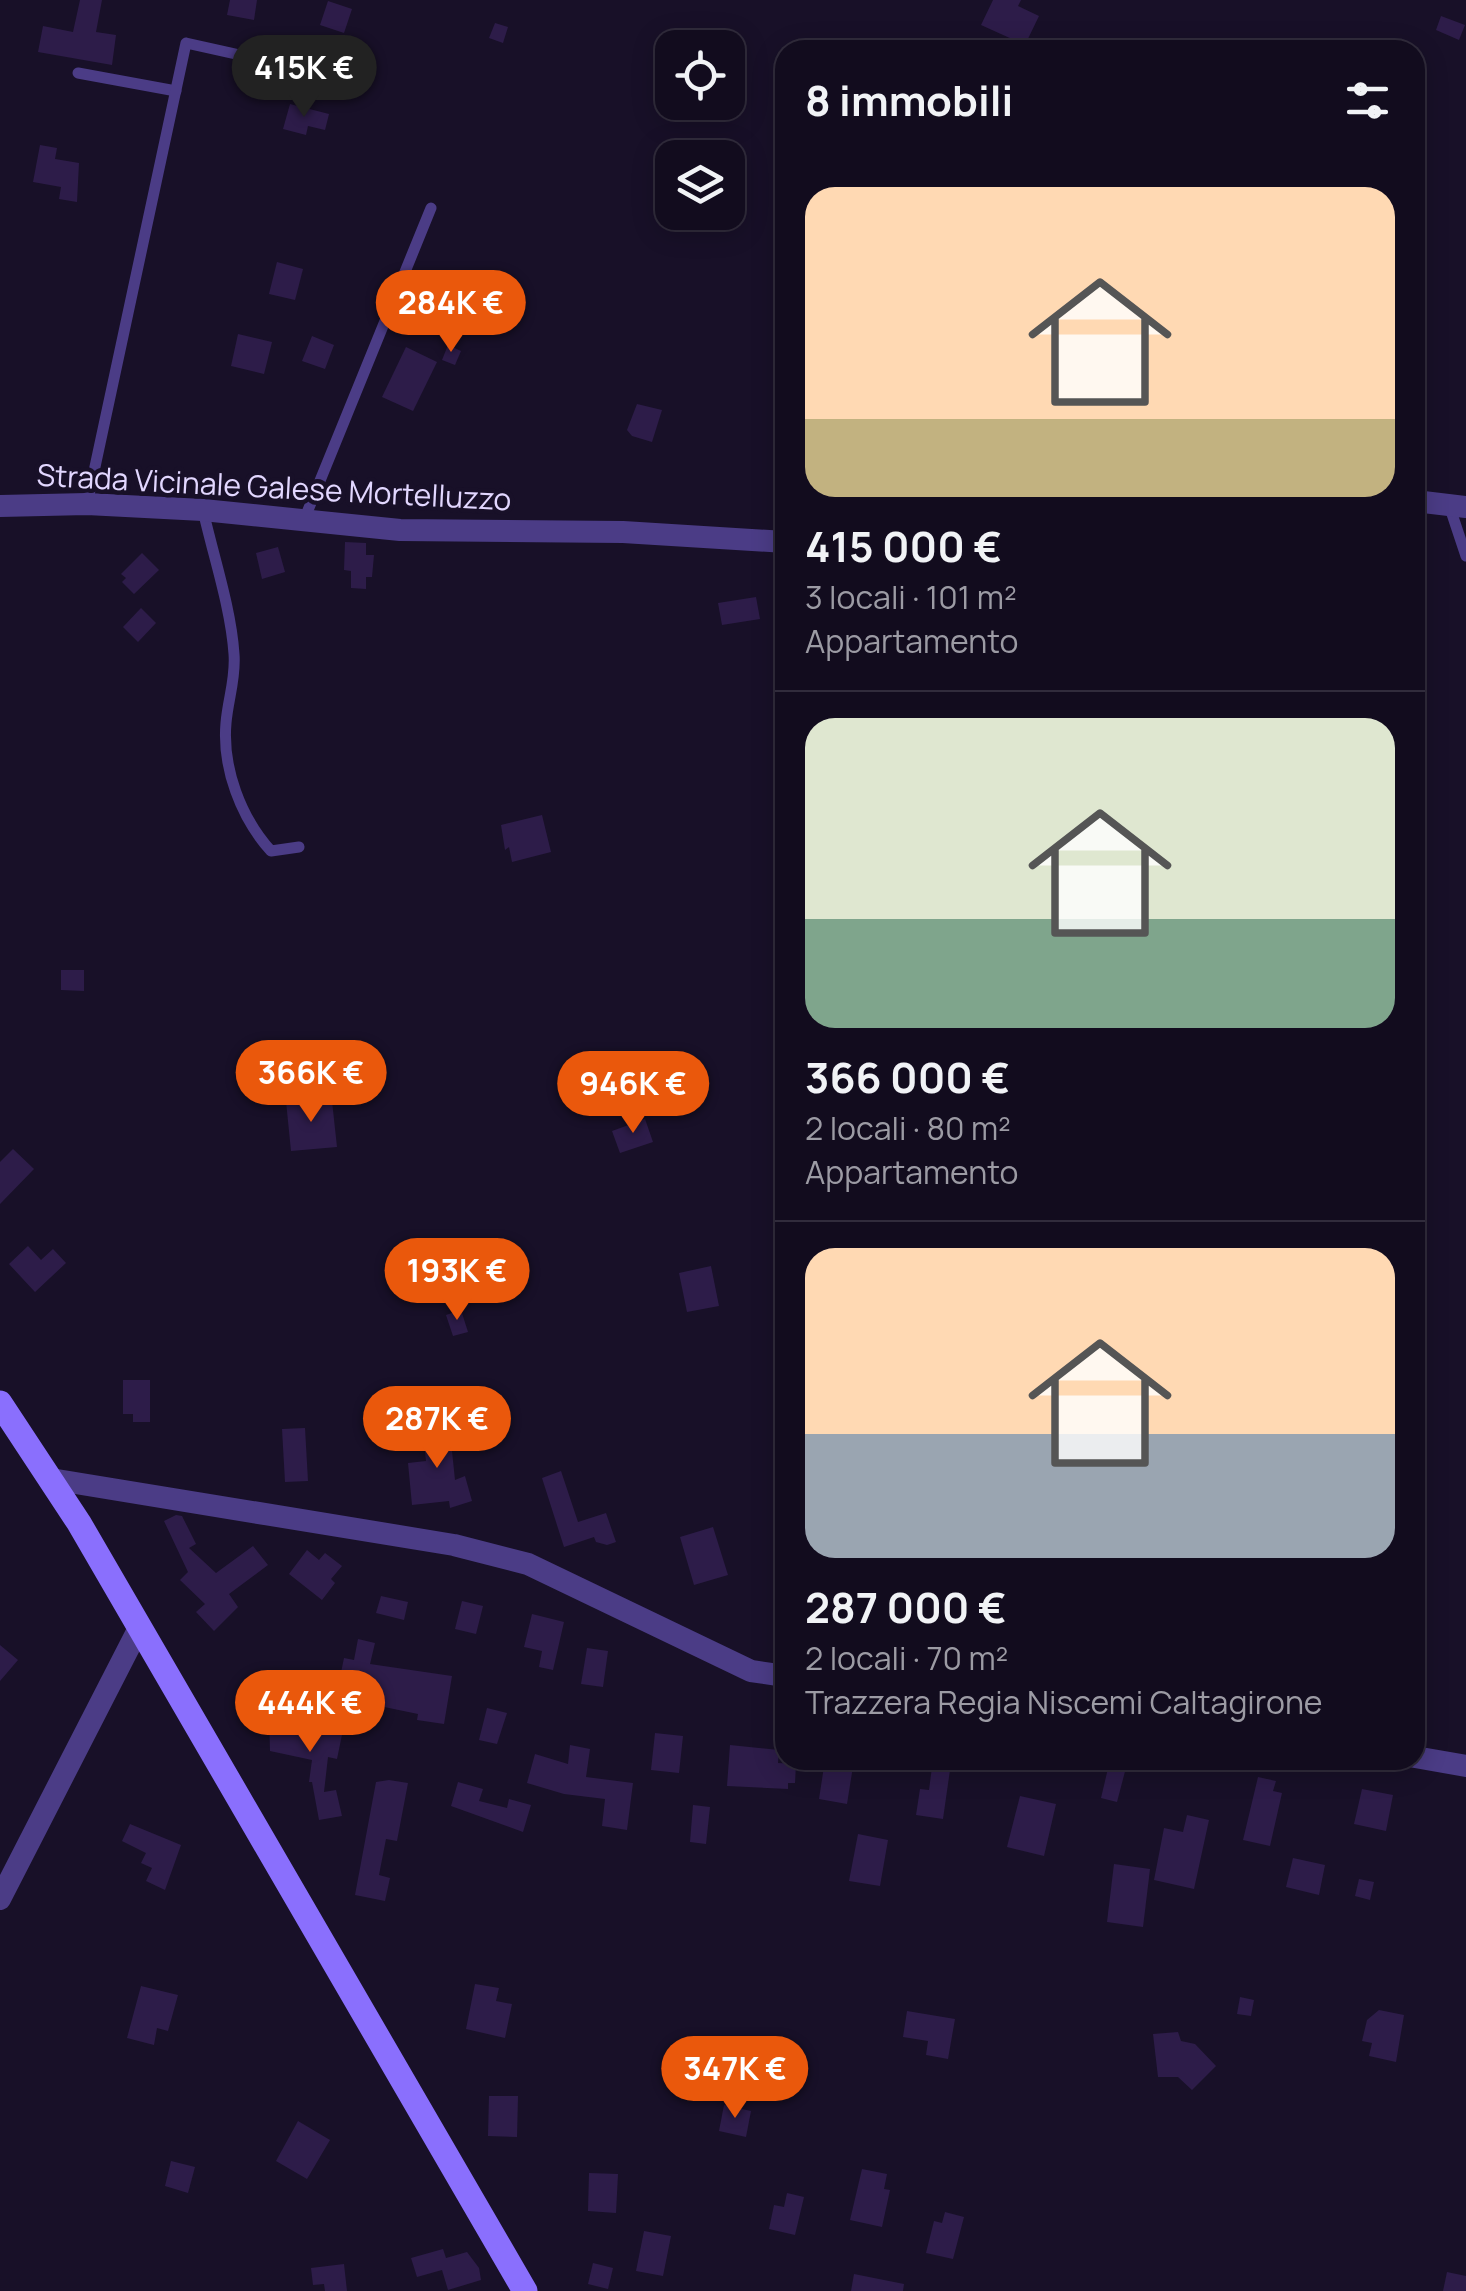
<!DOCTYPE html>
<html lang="it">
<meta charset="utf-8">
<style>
body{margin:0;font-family:Manrope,sans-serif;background:#1f1a2b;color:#f1f3f6;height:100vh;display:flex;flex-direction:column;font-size:38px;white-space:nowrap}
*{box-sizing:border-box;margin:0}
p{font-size:32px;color:#9c9ba4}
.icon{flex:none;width:55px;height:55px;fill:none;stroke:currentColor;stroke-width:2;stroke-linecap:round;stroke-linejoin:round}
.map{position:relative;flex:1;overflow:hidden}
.sheet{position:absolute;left:775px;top:40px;width:650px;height:1730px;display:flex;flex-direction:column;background:#120c1e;border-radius:30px;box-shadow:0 5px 25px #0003,0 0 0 2px #312c3c}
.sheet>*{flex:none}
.fabs{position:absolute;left:655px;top:30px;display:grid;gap:20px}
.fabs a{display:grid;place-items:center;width:90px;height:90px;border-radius:20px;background:#120c1e;box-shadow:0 5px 25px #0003,0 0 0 2px #312c3c;font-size:50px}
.price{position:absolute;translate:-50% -85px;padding:0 22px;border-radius:35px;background:#ea580c;color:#fff;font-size:32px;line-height:65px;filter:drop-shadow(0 2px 5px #0008)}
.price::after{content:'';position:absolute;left:50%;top:60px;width:30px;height:22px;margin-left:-15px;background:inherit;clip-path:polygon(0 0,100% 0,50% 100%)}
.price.current{background:#222;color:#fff}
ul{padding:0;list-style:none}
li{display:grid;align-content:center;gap:20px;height:530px;padding:0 30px}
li+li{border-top:2px solid #312c3c}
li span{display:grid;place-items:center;height:310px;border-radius:30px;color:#555}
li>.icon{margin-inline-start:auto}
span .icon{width:180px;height:180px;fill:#fffc;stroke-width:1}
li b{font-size:42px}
h2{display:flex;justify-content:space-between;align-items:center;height:120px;padding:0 30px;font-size:42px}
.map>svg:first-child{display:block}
.building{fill:#2d1c49}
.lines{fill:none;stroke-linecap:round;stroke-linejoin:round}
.lane{stroke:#4b3c86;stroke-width:11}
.street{stroke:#4b3c86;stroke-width:22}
.secondary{stroke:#8a6ffd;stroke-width:25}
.labels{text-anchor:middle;stroke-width:9;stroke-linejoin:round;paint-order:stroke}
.street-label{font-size:30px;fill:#e2d7ff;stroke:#181028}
</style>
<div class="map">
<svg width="1466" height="2291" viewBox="0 0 1466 2291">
<rect width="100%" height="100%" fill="#181028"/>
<!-- building -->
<g class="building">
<polygon points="80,0 102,0 96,32 116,35 112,65 38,52 43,26 73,32"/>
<polygon points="230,0 257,0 254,20 227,15"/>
<polygon points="993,0 1021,0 1018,6 1039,16 1025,45 981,25"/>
<polygon points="328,1 352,9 344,33 320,25"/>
<polygon points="1441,16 1465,25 1459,40 1436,30"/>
<polygon points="495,23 508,27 503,43 489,38"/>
<polygon points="290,104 329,114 325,130 308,126 306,135 283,129"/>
<polygon points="40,145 57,148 55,159 79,163 77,202 59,199 61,187 33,182"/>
<polygon points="277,262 303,269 295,300 269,294"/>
<polygon points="238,334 272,342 264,374 231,366"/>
<polygon points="312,336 334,345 325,369 302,361"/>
<polygon points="448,345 461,351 455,365 442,360"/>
<polygon points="406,347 437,362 413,411 382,397"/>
<polygon points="637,404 662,410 652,442 632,436 627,430"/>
<polygon points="345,542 366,543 366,555 374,555 372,577 366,577 366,589 351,588 351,571 344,570"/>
<polygon points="278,547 285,572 262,579 256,553"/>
<polygon points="142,553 159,570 134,594 122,582 126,578 121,574"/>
<polygon points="756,597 760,619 722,625 718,603"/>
<polygon points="141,608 156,623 138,642 123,627"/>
<polygon points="542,815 551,852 512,862 509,847 505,850 501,825"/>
<polygon points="61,970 84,970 84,991 61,990"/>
<polygon points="305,1099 305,1104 332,1101 337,1147 291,1151 286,1101"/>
<polygon points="645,1119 653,1142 620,1153 612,1131"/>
<polygon points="13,1149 34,1169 0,1204 0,1162"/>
<polygon points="28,1246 41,1260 53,1249 66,1263 35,1292 9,1264"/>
<polygon points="711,1266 719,1306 687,1312 679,1273"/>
<polygon points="461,1310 468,1332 453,1336 446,1315"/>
<polygon points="123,1380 150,1380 150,1422 133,1422 133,1414 123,1414"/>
<polygon points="449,1422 455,1480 465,1476 472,1501 450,1508 449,1501 412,1505 408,1463 426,1461 422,1425"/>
<polygon points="305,1428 308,1481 285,1482 282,1429"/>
<polygon points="561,1471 578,1522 606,1513 616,1542 607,1545 596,1542 594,1537 564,1547 542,1478"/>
<polygon points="176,1515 182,1516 196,1544 189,1548 216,1573 253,1546 268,1565 229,1594 238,1607 214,1631 196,1612 205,1604 180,1580 188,1572 164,1521"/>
<polygon points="713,1527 728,1575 694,1585 680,1537"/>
<polygon points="307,1550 319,1560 325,1553 342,1566 331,1579 335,1583 322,1600 289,1574"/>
<polygon points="381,1596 408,1602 404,1620 376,1613"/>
<polygon points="462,1601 483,1606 476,1634 455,1629"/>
<polygon points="532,1614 564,1622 553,1670 539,1667 542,1651 524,1647"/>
<polygon points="358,1639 375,1643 370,1664 452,1676 444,1724 417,1720 418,1714 336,1697 344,1658 354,1660"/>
<polygon points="0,1645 18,1660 0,1681"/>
<polygon points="587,1648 608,1651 603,1687 581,1684"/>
<polygon points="487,1708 507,1713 497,1744 479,1740"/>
<polygon points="269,1715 343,1730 337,1759 328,1757 324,1792 336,1790 342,1816 319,1820 312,1782 309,1782 312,1760 270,1751"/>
<polygon points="655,1733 683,1736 679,1773 651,1770"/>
<polygon points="570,1745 590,1749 586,1777 633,1783 627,1830 602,1826 605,1799 564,1794 527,1783 535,1754 568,1764"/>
<polygon points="730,1745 779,1750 778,1763 796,1764 795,1783 788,1783 788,1789 727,1786"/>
<polygon points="825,1760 854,1760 847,1804 819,1799"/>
<polygon points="1110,1760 1128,1760 1117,1802 1101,1798"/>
<polygon points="932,1767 950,1770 943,1819 916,1815 920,1789 929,1790"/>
<polygon points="1258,1777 1276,1781 1273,1791 1282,1793 1270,1846 1243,1840"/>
<polygon points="389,1780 408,1783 397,1841 386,1839 379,1875 390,1878 385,1901 355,1895 376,1782"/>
<polygon points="458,1782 483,1789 479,1801 507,1808 509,1799 531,1805 523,1832 451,1806"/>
<polygon points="1362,1789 1393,1795 1386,1831 1354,1824"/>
<polygon points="1020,1796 1056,1804 1044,1856 1007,1847"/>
<polygon points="693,1805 710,1807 706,1844 690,1842"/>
<polygon points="1187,1815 1209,1820 1194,1889 1154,1880 1164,1828 1183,1832"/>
<polygon points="130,1824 181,1845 165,1890 146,1881 152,1868 141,1863 146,1853 122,1841"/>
<polygon points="858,1834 888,1840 880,1886 849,1881"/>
<polygon points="1293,1858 1325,1865 1319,1895 1286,1887"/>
<polygon points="1114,1864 1150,1869 1143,1927 1107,1922"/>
<polygon points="1359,1879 1374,1882 1370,1900 1355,1896"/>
<polygon points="475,1984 499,1988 496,2001 512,2004 505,2038 466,2029"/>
<polygon points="141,1986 178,1995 168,2031 157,2028 154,2045 127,2038"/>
<polygon points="1240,1997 1254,2000 1251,2016 1237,2014"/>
<polygon points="1379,2010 1404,2015 1396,2062 1369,2056 1372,2043 1362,2041 1367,2020"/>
<polygon points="907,2011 955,2019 948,2059 926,2055 928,2041 903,2037"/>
<polygon points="1178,2032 1181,2041 1195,2044 1216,2066 1192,2090 1178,2077 1158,2077 1153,2034"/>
<polygon points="489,2096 518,2096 517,2137 488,2136"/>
<polygon points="724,2105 751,2111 746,2137 719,2131"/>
<polygon points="298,2121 330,2140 307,2179 276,2161"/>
<polygon points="171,2161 195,2167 188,2193 165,2186"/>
<polygon points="862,2169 887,2174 884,2189 890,2190 882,2227 850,2220"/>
<polygon points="589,2173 618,2174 616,2213 588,2211"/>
<polygon points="787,2193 804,2197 795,2235 769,2229 774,2205 784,2207"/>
<polygon points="945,2212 964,2217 953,2259 926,2253 934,2221 942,2223"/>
<polygon points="644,2231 671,2236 663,2276 636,2271"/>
<polygon points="443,2249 446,2258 467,2252 479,2268 481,2280 448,2290 442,2270 417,2277 411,2258"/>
<polygon points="593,2263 613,2268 608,2289 588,2284"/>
<polygon points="344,2264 347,2291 325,2291 324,2284 313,2285 311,2268"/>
<polygon points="1447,2272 1466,2276 1466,2291 1443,2291"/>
<polygon points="854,2274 904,2284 903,2291 851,2291"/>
</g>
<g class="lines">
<!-- lane -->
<g class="lane">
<polyline points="78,73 176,91"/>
<polyline points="87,504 186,43 249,57"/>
<polyline points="1449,505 1466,556"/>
<path d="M203,510C213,555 231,608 234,654C236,678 228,699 226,723C222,768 241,818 271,851L299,847"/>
<polyline points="304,520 431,208"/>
</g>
<!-- street -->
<g class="street">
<polyline points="1415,501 1466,507"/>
<polyline points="0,506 87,504 203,510 400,530 623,532 785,542"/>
<polyline points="51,1479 454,1545 528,1564 751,1671 785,1676"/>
<polyline points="1415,1757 1466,1766"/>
<polyline points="0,1899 140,1626"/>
</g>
<!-- secondary -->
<polyline class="secondary" points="0,1403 79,1523 525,2291"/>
</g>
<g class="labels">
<!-- street labels -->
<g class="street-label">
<text transform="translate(274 488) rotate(3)" y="10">Strada Vicinale Galese Mortelluzzo</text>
</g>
</g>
</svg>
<div class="fabs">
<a><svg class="icon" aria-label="locate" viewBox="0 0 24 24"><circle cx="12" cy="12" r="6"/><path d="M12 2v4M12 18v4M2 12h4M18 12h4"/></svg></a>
<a><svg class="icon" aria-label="layers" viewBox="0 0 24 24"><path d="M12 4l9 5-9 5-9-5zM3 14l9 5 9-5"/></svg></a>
</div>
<b class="price current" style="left:304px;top:120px">415K €</b>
<b class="price" style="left:451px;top:355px">284K €</b>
<b class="price" style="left:311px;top:1125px">366K €</b>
<b class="price" style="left:633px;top:1136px">946K €</b>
<b class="price" style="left:457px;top:1323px">193K €</b>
<b class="price" style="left:437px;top:1471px">287K €</b>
<b class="price" style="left:310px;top:1755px">444K €</b>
<b class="price" style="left:735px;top:2121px">347K €</b>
<section class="sheet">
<h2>8 immobili<svg class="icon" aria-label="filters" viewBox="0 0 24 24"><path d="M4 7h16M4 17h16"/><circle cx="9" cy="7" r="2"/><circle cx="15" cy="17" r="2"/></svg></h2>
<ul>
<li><span style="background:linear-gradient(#ffd9b3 75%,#c2b280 0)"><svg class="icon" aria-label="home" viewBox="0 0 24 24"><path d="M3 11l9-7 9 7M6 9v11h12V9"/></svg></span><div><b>415 000 €</b><p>3 locali · 101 m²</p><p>Appartamento</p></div></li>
<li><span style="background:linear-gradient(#dfe7d0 65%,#7fa58c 0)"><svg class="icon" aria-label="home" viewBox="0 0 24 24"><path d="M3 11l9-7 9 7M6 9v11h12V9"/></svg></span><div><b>366 000 €</b><p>2 locali · 80 m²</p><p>Appartamento</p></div></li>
<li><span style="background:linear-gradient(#ffd9b3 60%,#9aa5b1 0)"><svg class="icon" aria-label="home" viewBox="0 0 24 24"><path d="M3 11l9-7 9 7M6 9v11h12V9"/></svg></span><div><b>287 000 €</b><p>2 locali · 70 m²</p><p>Trazzera Regia Niscemi Caltagirone</p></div></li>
</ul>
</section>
</div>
